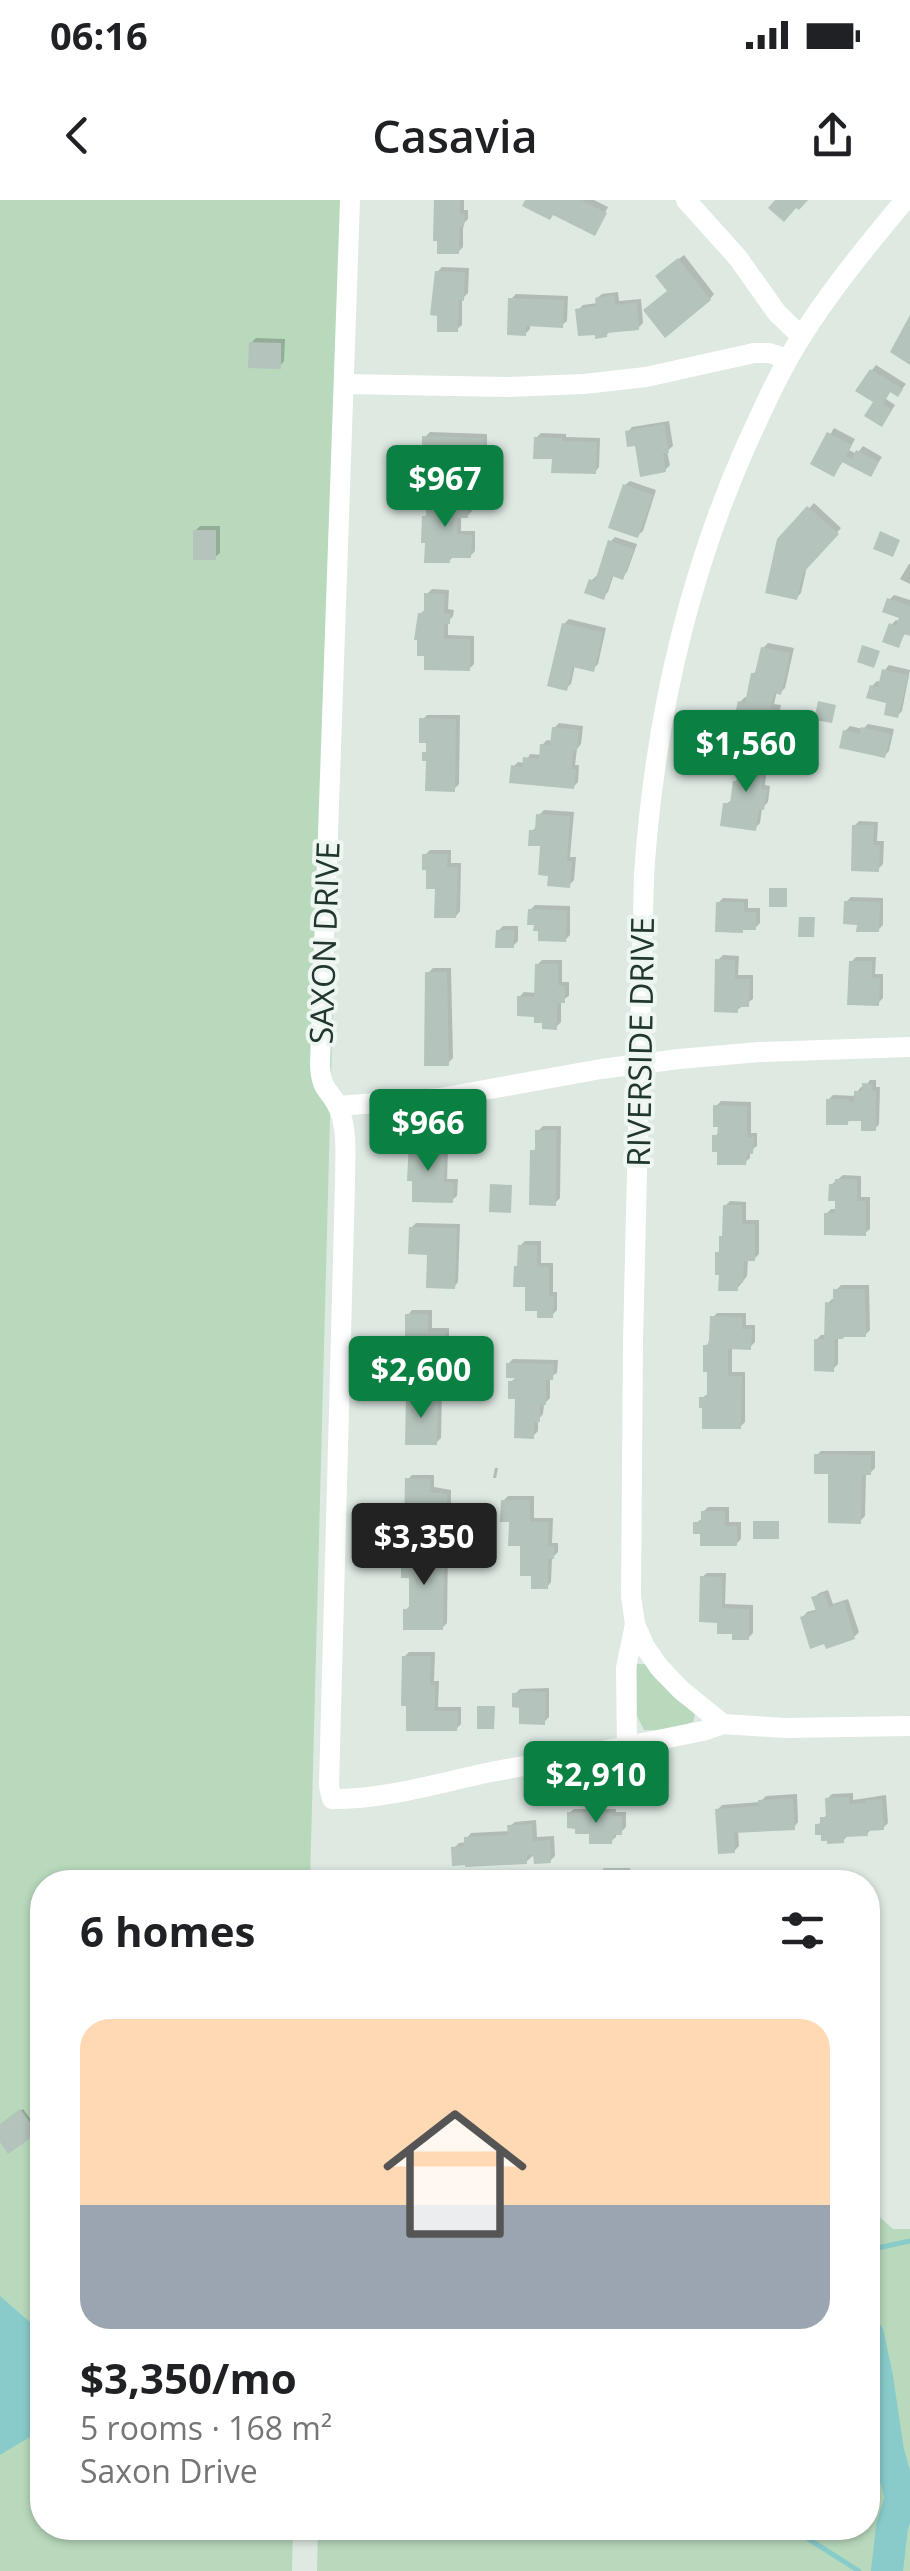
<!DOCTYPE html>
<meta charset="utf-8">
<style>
body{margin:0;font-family:"Open Sans",sans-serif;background:#f6f6f6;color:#202124;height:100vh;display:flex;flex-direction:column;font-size:38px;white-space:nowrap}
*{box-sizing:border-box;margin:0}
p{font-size:32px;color:#757577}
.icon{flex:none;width:55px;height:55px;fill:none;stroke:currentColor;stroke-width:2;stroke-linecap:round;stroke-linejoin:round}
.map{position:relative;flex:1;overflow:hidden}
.panel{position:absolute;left:30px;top:1670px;width:850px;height:670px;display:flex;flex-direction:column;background:#fff;border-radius:40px;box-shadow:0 2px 8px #0004}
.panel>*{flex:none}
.price{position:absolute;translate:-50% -85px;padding:0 22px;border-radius:10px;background:#0b8043;color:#fff;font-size:32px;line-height:65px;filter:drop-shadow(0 2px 5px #0008)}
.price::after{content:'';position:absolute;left:50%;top:60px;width:30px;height:22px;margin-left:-15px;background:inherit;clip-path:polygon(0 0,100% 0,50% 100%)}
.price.current{background:#222;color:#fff}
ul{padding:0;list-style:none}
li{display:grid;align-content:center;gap:20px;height:530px;padding:0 50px}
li+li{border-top:2px solid #e0e0e0}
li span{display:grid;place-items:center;height:310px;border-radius:30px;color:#555}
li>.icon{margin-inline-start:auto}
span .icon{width:180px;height:180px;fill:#fffc;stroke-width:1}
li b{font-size:42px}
h2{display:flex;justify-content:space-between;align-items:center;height:120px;padding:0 50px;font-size:42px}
.status{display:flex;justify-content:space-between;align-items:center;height:70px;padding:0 50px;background:#fff;direction:ltr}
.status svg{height:28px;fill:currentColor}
header{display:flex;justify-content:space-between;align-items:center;height:130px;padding:0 50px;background:#fff;font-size:45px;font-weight:600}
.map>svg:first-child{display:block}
.green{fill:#b8d9bc}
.water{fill:#89cbcb}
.shadow{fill:#0003}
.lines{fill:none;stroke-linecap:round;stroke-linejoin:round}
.stream{stroke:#89cbcb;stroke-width:5}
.river{stroke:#89cbcb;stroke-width:32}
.building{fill:#b4c3bb}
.minor{stroke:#fff;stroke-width:20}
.labels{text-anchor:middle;stroke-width:8;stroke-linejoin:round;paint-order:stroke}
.street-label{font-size:32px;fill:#21372e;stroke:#eef6f1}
</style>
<div class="status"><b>06:16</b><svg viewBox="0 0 49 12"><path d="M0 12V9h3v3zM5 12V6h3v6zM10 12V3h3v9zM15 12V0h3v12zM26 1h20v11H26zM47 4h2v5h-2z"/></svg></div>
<header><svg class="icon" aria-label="back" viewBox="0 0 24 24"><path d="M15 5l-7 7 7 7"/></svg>Casavia<svg class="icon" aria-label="share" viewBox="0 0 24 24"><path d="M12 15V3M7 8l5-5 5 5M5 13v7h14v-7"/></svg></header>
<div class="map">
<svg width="910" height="2371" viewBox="0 0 910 2371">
<rect width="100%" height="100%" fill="#dee9e2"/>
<!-- green -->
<g class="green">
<polygon points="0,0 354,0 310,1682 42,1682 42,2328 293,2328 292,2371 0,2371"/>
<polygon points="637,1464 645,1464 655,1478 695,1514 693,1522 664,1531 644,1530 637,1516"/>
<polygon points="868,1995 873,2011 893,2029 910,2029 910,2371 317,2371 318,2328 868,2328"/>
</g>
<!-- water -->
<polygon class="water" points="0,2096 31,2123 42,2139 42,2223 33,2235 0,2255"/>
<!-- shadow -->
<g class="shadow">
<polygon points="436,0 464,0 464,10 468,10 468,19 463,24 463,47 458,52"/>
<polygon points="528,0 594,0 608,7 595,31"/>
<polygon points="684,55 714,94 710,99 670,91 663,71"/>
<polygon points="442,67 469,68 468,93 462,99 462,125 457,129 437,72"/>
<polygon points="618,92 619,101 641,99 643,123 638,128 611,131 606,135 578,110 583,105 598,103 597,98 602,94"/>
<polygon points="516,94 568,96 567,121 562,125 530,124 530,129 525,134 511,99"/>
<polygon points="256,138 285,139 284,161 280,166 251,143"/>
<polygon points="876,165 906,184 902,189 891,190 886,199 895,205 886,219 876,201 872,170"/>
<polygon points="669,221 673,246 667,251 670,265 665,270 628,232 632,227"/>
<polygon points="834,228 855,239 849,250 857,254 863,246 882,257 871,274 844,260 834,274 813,263"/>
<polygon points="430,232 487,234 487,264 482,269 425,237"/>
<polygon points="541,233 566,234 566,237 600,238 599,267 595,272 554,257 536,238"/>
<polygon points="630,281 656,290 643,331 638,335 625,285"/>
<polygon points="433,294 472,295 472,311 467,316 461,316 461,331 475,331 475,351 470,356 455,355 449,361 424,317 428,313 428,298"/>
<polygon points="814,303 841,328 807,366 801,393 796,398 780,340"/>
<polygon points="200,326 220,326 220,353 215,357 195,331"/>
<polygon points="615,337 637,344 627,372 622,377 614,374 608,392 603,397 591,381 596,376 599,377 611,341"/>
<polygon points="909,364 910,364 910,384 900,379"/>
<polygon points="432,389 449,390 448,409 454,410 453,416 448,422 448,435 474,436 474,464 469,469 420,414 427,408 427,394"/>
<polygon points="894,395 910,400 910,433 906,432 898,445 891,425 896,420 900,421 902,416 889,400"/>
<polygon points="569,419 606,428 598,464 593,469 575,465 571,484 566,488 564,424"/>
<polygon points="768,443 794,448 785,488 781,492 777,491 774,504 781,505 777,524 772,529 740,502 745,497 748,498 753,474 758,469 763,448"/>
<polygon points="889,465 910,470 902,511 897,516 889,502 872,486 877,481 882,482 885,470"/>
<polygon points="427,515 460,515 459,584 454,589 424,553 429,549 422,520"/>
<polygon points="559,523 583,526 581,544 577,549 575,565 579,565 578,582 573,587 513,567 518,562 525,563 530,554 542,555 542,545 547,540 553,541 554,528"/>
<polygon points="868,524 894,529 889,551 884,556 845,531 850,526 863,529"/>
<polygon points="752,547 769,549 765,585 770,586 768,602 762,608 760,623 755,628 726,604 733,599 735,582 745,567 747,552"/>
<polygon points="544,610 574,612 570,657 576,657 574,680 569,685 532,631 538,625 539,615"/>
<polygon points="859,621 878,622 877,641 884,641 883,664 878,669 854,626"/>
<polygon points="430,650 451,650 451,663 461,663 460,711 456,716 437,687 425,655"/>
<polygon points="851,697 883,698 883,725 878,730 859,722 846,702"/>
<polygon points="723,698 748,699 748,708 760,708 760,723 755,728 718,703"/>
<polygon points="535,705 570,706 570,735 565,740 540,728 530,710"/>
<polygon points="503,726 518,726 518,741 513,746 498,731"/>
<polygon points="723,755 739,756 738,775 753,775 753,799 737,810 718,760"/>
<polygon points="856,757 876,757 875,774 883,774 883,798 878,803 851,762"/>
<polygon points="542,760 562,760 562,782 569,782 569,796 561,801 561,822 556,827 536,814 519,797 524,792 537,793 537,765"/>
<polygon points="433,768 451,768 453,858 448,863 428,773"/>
<polygon points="870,880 876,880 876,887 880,887 879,924 875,929 864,919 851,919 847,923 828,900 833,895 856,896 857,892 861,887 865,887"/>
<polygon points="721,901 751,902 751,933 757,933 757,946 750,951 750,958 745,962 715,936 720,932 716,906"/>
<polygon points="543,926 561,926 560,998 555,1003 533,951 538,946 538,931"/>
<polygon points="416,937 439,938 439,951 448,952 447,979 458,979 457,996 452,1000 411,942"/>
<polygon points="843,975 861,976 861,997 870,997 870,1029 865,1033 826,1014 831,1009 837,1009 831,985"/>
<polygon points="730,1001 746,1002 746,1020 759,1020 759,1054 754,1059 748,1059 747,1076 737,1089 717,1053 722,1049 725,1006"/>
<polygon points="416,1023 460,1024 458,1082 454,1087 411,1028"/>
<polygon points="525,1041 541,1041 541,1063 553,1063 553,1092 557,1092 557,1110 552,1115 520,1063 520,1046"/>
<polygon points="841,1085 869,1085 870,1130 865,1135 838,1137 838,1164 833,1169 816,1140 821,1135 827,1135 827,1104 832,1099 836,1099 836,1090"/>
<polygon points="412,1110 432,1110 432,1128 449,1128 449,1154 444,1159 439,1159 439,1164 434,1168 408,1115"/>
<polygon points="717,1113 746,1113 746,1125 755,1125 755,1142 750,1147 732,1147 732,1172 745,1172 745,1222 740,1227 702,1198 709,1193 706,1146 710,1141 712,1118"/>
<polygon points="513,1159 558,1160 557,1173 550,1177 550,1198 544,1204 543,1214 538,1220 538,1231 533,1236 511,1182 518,1175 508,1164"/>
<polygon points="414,1192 442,1193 441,1238 436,1243 409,1197"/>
<polygon points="821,1251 875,1251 875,1268 870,1273 866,1273 865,1316 860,1321 831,1272 817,1255"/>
<polygon points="495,1268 498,1268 496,1278 493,1278"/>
<polygon points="412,1275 434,1275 434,1287 451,1290 451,1303 446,1308 438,1308 438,1322 433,1327 407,1280"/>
<polygon points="508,1296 534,1296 534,1318 553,1318 552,1343 558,1343 558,1352 552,1358 551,1382 547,1387 533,1373 503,1301"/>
<polygon points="708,1307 729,1307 729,1322 741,1322 741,1339 736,1344 703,1331 696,1323 703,1318 703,1312"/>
<polygon points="409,1345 448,1346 447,1423 442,1428 406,1410 411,1404 412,1375 404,1350"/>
<polygon points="707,1373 726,1373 725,1404 753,1405 753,1433 748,1438 720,1420 702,1377"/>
<polygon points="828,1390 833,1404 848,1399 859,1432 854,1437 803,1417 807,1412 818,1409 814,1398 819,1393"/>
<polygon points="409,1452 435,1452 434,1481 439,1481 438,1507 461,1507 461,1524 456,1529 408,1528 404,1457"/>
<polygon points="549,1488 549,1517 544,1522 522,1505 515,1494 520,1489"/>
<polygon points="853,1593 853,1600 886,1595 888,1623 883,1628 872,1628 867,1634 849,1634 843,1641 818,1625 828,1613 827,1599 832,1594"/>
<polygon points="797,1594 798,1622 794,1627 738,1630 739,1646 734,1651 717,1610 722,1605 760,1602 766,1596"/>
<polygon points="574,1609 616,1609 616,1612 626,1612 626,1627 621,1632 616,1632 616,1637 611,1641 578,1626 569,1613"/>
<polygon points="536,1620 537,1637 554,1636 555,1656 550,1661 536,1653 526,1662 454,1648 459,1643 467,1642 467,1638 471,1633 510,1631 510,1626 515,1622"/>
<polygon points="23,1909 38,1929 9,1950 0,1938 0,1926"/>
</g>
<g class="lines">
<!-- stream -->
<g class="stream">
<polyline points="868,2050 910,2041"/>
<polyline points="868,2158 872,2153"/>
<polyline points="803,2328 802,2335 859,2371"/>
</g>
<!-- river -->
<polyline class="river" points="868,2135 877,2177 888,2251 901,2298 892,2327 887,2371"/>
</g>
<!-- building -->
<g class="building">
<polygon points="434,0 460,0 460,14 465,14 464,27 460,27 459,54 437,54 437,41 433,41"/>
<polygon points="525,0 581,0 607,13 595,36 553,15 550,20 522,6"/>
<polygon points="775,0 808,0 799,10 796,8 784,22 768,8"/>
<polygon points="678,58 711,100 665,138 643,110 667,91 655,76"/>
<polygon points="435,71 465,72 464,101 459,100 458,132 437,132 437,116 430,115"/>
<polygon points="614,95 615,105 637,102 639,130 607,133 607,137 595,139 595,135 578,136 575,109 596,106 595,98"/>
<polygon points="508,98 564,100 563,128 526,126 526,136 507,135"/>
<polygon points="910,115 910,165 890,152"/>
<polygon points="249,142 281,143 281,169 248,168"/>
<polygon points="870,169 903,189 898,197 890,192 883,204 892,210 882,227 864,216 873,202 855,191"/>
<polygon points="664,224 669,253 663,254 666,272 640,277 635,246 627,247 625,231"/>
<polygon points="827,232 852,245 846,256 852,259 856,250 879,262 871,277 842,262 834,277 810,264"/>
<polygon points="422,236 484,238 483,271 422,270"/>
<polygon points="534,237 562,238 562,241 597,242 596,274 551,273 552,259 533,259"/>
<polygon points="623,284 653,295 638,338 608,328"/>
<polygon points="426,297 468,298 468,318 457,318 457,334 472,335 471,358 450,358 450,363 424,363 425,343 421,343 422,316 426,316"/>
<polygon points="807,306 839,334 803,373 797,400 765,393 777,339"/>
<rect x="193" y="330" width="23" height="30"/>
<polygon points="880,331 900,340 893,357 873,349"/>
<polygon points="608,340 634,349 623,380 612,376 604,400 584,393 589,379 595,381"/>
<polygon points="424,393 445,394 444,413 450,414 450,424 444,424 444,439 470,439 470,471 424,470 424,456 417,456 417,440 414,440 418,413 424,413"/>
<polygon points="887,398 910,406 910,436 904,434 899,448 882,442 889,423 896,426 899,418 882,412"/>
<polygon points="562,423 603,432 594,472 573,467 567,491 547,486"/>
<polygon points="862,445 880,451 874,468 857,462"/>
<polygon points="761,447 790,453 781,495 774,493 771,508 777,509 773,531 733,523 738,501 745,503 751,473 755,473"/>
<polygon points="882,469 908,475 898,518 884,515 886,503 866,498 870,485 878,487"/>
<polygon points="818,501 836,505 832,523 814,520"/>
<polygon points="419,518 456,519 455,592 425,591 426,561 422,561 422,552 426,552 426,543 419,543"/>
<polygon points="552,527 579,530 577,551 573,551 572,562 572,569 576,569 574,589 509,583 511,565 522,567 523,557 539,559 540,544 550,545"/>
<polygon points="861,527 891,534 885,558 839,548 843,530 860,534"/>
<polygon points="744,551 766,554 761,589 767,590 764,610 759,609 756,631 720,626 723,603 730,603 733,581 737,581 738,571 742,571"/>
<polygon points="536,614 570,616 567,661 572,661 570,688 547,686 548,676 538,675 540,646 528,646 529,630 535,630"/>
<polygon points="852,625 874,625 873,645 880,645 879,672 851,671"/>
<polygon points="422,654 448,654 447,667 458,667 456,718 434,718 435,689 426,689 426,670 422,670"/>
<rect x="769" y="688" width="18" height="19"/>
<polygon points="844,701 880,702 879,732 856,732 857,725 843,724"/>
<polygon points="716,702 744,702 744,712 756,712 756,730 743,730 743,733 715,732"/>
<polygon points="528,709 567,710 566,742 538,741 538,731 533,731 534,725 527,725"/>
<polygon points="799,717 815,717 814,737 798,737"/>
<polygon points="496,730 514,730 514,748 495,748"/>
<polygon points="715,759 735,760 735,779 750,779 749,807 738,807 738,813 714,812"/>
<polygon points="849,761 872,761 872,778 880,778 879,806 847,805"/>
<polygon points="535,764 558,764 558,785 565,786 565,803 557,803 557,830 542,829 542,823 534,823 534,817 517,816 517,796 534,797"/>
<polygon points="425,772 447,772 449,866 424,866"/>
<polygon points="862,883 873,884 872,891 876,891 876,931 861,931 861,921 848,921 848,925 826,925 826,899 848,899 849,902 854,902 854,891 862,891"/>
<polygon points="713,905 747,906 747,937 754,937 753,954 747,954 746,965 717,965 717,952 712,952 712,935 717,935 718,927 713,927"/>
<polygon points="535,930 557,930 556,1006 529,1005 530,950 535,950"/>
<polygon points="409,941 436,942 435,955 444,955 444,982 454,983 453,1003 412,1002 412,981 407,981"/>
<polygon points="835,979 857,979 857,1001 866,1001 866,1036 824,1035 824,1013 835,1013 835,1001 828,1001 829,984 835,984"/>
<polygon points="490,984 512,985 511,1013 489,1012"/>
<polygon points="723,1005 742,1005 742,1024 755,1024 755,1061 744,1061 743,1083 738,1083 738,1091 718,1091 719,1075 715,1075 715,1052 719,1052 719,1036 722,1036"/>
<polygon points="409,1027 457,1028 455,1089 426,1088 427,1055 408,1054"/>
<polygon points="518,1045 537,1045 537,1066 549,1067 549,1096 554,1096 553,1118 537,1118 537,1111 525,1111 525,1087 513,1087 514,1066 517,1066"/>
<polygon points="833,1089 865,1089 866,1137 844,1137 843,1139 835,1139 834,1172 814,1171 814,1139 824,1139 825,1102 833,1103"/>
<polygon points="405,1114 428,1114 428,1132 445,1132 445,1161 435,1161 435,1171 405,1171"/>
<polygon points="710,1116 742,1117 742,1129 752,1129 751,1150 728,1149 728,1176 742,1176 741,1229 702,1229 702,1208 699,1208 699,1197 707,1197 707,1172 703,1172 703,1145 708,1145 709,1139"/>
<polygon points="506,1163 554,1164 553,1180 546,1180 546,1205 540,1205 540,1222 534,1222 534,1239 514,1238 515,1199 508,1199 508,1181 515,1181 515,1178 506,1178"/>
<polygon points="406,1196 438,1197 437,1245 405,1245"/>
<polygon points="814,1254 871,1255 871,1275 862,1275 861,1324 828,1323 828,1274 814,1274"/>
<polygon points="405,1278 430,1279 430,1292 447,1294 447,1310 434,1310 434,1330 404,1329"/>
<polygon points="501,1300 530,1300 530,1322 549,1322 548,1346 554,1346 554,1359 548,1359 548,1389 531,1389 531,1376 520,1376 520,1346 508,1346 509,1322 500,1322"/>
<polygon points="701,1311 725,1311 725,1326 737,1326 737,1346 700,1346 700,1334 693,1334 693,1322 701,1322"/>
<rect x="753" y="1321" width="26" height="18"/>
<polygon points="401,1349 445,1349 443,1430 403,1430 403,1409 409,1409 409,1378 401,1378"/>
<polygon points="700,1376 722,1377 722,1408 749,1409 749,1440 732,1440 732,1434 717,1434 717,1423 699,1422"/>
<polygon points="824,1393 829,1407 844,1402 855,1439 826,1449 824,1444 810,1449 800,1417 816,1411 811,1397"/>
<polygon points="402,1456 431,1456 430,1485 435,1485 435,1511 458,1511 457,1531 406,1531 406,1506 401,1506"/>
<polygon points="520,1491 546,1492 545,1525 519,1524 519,1508 512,1507 512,1493 520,1493"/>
<polygon points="477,1506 495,1506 494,1529 477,1529"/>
<polygon points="849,1597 849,1604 866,1603 866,1600 882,1599 884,1630 867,1631 868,1636 844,1637 844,1643 827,1644 827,1641 821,1641 821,1635 815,1635 815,1624 820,1624 820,1617 826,1617 825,1598"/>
<polygon points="793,1598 795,1630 734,1633 735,1653 718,1654 715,1609 759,1606 758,1600"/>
<polygon points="567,1612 612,1613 613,1616 622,1616 622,1635 613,1635 612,1644 589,1644 589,1634 575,1634 575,1629 567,1628"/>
<polygon points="532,1624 533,1641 550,1640 551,1663 534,1664 533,1655 527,1655 527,1664 465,1667 465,1665 452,1666 451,1647 464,1646 464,1637 508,1635 507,1625"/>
<polygon points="603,1668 630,1668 631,1682 603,1682"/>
<polygon points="20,1909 38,1933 8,1954 0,1942 0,1924"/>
</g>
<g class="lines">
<!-- minor -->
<g class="minor">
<path d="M350,0L320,864C321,893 330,888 339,909C348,931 345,959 345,983L329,1586L332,1599C387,1599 438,1583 491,1572C562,1559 632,1545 703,1531L723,1524"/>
<polyline points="686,0 738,58 777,113 801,136"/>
<path d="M905,0C868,45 830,90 800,139C778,174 762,211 745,248C685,384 654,527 644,675L633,1141L631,1396L635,1424L645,1447L659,1467L681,1490L723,1524L785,1528L910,1526"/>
<polyline points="345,184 507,187 584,184 646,177 754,153 769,153 788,159"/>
<polyline points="338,906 440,898 601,869 679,859 759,852 910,847"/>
<polyline points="627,1546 626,1468 635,1424"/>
</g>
</g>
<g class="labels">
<!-- street labels -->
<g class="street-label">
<text transform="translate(325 743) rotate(-88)" y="11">SAXON DRIVE</text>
<text transform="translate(641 842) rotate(-89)" y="11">RIVERSIDE DRIVE</text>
</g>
</g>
</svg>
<b class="price" style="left:445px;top:330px">$967</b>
<b class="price" style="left:746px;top:595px">$1,560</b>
<b class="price" style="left:428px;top:974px">$966</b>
<b class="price" style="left:421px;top:1221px">$2,600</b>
<b class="price current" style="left:424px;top:1388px">$3,350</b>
<b class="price" style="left:596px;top:1626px">$2,910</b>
<section class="panel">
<h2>6 homes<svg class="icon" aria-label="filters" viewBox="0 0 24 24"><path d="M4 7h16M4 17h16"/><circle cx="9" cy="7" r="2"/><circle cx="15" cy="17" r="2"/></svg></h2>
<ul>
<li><span style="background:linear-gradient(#ffd9b3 60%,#9aa5b1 0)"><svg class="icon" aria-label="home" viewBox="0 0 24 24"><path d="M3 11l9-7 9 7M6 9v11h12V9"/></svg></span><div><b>$3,350/mo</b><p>5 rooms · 168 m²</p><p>Saxon Drive</p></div></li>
</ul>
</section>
</div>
